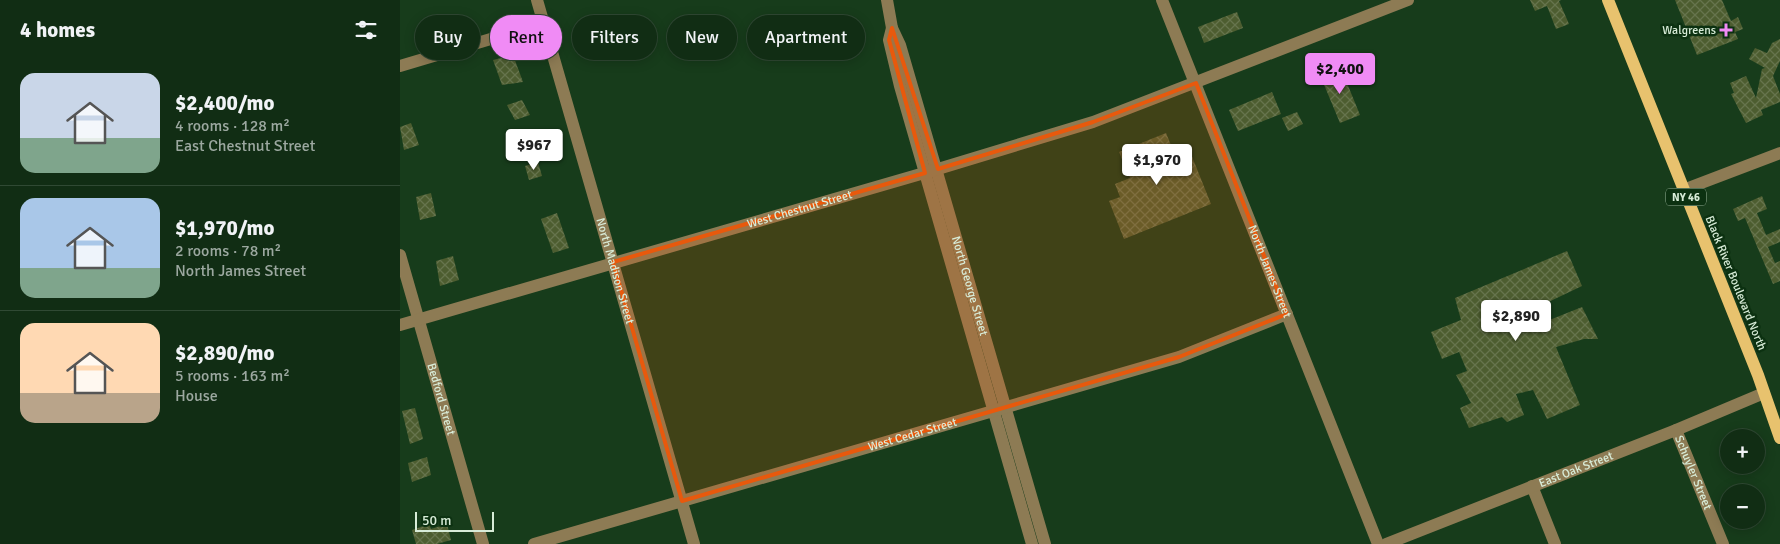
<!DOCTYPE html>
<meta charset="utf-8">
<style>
body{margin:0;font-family:Signika,sans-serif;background:#1e3922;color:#f1f3f6;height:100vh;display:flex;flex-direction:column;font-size:19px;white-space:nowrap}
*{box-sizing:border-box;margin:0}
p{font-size:16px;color:#9ca8a0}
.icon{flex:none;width:28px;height:28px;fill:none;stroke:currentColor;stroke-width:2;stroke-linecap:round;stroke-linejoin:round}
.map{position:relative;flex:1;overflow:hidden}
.panel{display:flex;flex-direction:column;background:#112d14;width:400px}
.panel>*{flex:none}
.banner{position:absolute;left:15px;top:15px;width:475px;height:45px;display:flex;gap:10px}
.buttons{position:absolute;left:1320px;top:429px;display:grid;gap:10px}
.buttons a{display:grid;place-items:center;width:45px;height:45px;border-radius:50%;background:#112d14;box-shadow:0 2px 12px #0003,0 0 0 1px #304934;font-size:25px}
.scale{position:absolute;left:15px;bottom:12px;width:79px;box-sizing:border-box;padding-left:5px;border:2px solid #d8ecd8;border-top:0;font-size:14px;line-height:18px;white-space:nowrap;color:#d8ecd8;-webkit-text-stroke:4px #0c3111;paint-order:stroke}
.price{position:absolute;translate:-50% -42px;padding:0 11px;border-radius:5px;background:#fff;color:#222;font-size:16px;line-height:32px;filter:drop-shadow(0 1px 2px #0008)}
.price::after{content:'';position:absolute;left:50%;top:30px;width:15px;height:11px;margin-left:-8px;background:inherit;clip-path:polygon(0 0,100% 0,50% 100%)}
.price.on{background:#f08bf5;color:#111}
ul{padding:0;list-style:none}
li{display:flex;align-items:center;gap:15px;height:125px;padding:0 20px}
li+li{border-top:1px solid #304934}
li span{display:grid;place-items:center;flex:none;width:140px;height:100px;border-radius:15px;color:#555}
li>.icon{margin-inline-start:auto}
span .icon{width:60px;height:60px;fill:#fffc;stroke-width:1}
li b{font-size:21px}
h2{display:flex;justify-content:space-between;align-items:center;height:60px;padding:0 20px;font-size:21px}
.tag{padding:0 18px;border-radius:22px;background:#112d14;box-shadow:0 2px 12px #0003,0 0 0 1px #304934;font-size:18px;line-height:45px}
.tag.on{background:#f08bf5;color:#111}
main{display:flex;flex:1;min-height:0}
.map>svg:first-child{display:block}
.building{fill:url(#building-cross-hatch)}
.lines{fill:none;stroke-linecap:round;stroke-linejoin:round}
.minor{stroke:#8d7b54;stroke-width:12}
.major{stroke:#e8c26e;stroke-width:12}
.marked{fill:#e8590c;fill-opacity:0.2;stroke:#e8590c;stroke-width:4;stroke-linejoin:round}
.poi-dot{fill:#f08bf5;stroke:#0c3111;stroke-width:2}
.labels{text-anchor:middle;stroke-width:5;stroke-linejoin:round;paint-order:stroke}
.shield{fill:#0c3111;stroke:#9bb49c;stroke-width:1}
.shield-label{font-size:11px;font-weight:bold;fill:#d8ecd8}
.poi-label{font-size:12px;fill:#d8ecd8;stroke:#0c3111;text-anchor:end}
.street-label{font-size:12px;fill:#d8ecd8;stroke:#0c3111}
</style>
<main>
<section class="panel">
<h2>4 homes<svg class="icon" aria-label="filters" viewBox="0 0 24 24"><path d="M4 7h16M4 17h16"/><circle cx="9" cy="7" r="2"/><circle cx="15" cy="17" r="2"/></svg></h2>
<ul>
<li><span style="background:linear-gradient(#c9d6e8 65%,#7fa58c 0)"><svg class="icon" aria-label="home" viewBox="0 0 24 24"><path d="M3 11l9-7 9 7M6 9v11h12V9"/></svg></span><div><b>$2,400/mo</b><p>4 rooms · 128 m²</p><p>East Chestnut Street</p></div></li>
<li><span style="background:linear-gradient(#a9c7e8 70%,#7fa58c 0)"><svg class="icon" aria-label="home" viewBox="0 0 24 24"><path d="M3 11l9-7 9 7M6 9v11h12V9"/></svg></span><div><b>$1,970/mo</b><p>2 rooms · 78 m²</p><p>North James Street</p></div></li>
<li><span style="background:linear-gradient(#ffd9b3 70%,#b9a48a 0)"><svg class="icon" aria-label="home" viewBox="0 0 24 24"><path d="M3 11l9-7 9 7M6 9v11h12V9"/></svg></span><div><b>$2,890/mo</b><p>5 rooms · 163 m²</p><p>House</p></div></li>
</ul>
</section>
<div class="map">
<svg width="1380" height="544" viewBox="0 0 1380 544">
<defs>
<pattern id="building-cross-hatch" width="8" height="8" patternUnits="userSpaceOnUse" patternTransform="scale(1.25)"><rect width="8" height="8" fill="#4d5d30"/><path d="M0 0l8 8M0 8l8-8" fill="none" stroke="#66744d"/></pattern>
</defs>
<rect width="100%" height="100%" fill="#173c1b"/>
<!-- building -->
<g class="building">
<polygon points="1130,0 1161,0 1159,1 1169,24 1156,29 1147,6 1135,11"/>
<polygon points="1275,0 1322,0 1331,21 1338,17 1343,29 1335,32 1338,39 1297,55"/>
<polygon points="837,12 843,28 804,43 798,27"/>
<polygon points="1380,39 1380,61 1373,76 1380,94 1380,102 1361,110 1363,115 1346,123 1331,94 1334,93 1330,83 1346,76 1356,98 1362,69 1365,68 1349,59 1355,48 1367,53 1372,43"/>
<polygon points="113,55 123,82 102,85 93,60"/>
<polygon points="940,66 960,115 940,123 920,75"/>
<polygon points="872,92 881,114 838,131 829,110"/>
<polygon points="122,100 130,115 115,120 107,105"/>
<polygon points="897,112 903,124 888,131 882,118"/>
<polygon points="11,123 19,145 4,150 0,127"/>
<polygon points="766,133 773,150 787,144 811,204 724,239 709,201 720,197 715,184 730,178 719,152"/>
<polygon points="138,162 142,176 129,180 125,166"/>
<polygon points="31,193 36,216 20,220 16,197"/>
<polygon points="1362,196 1367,209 1357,213 1366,235 1380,229 1380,242 1368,247 1375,263 1380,261 1380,281 1373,284 1345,218 1338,221 1333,209"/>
<polygon points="157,213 169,248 153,253 141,219"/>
<polygon points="1167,251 1182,286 1140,306 1147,321 1182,307 1198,339 1184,339 1156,347 1180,405 1147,419 1133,390 1116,394 1124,415 1107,422 1102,417 1069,428 1060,408 1071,403 1056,375 1067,371 1059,352 1042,359 1031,332 1061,320 1055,298"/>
<polygon points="53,256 59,280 40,286 36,261"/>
<polygon points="15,408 23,439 10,444 2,411"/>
<polygon points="27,457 31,475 12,482 8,463"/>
<polygon points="29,524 31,529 47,524 51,540 37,544 16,544 12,530"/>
</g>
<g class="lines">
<!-- minor -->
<g class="minor">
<path id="s1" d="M137,0L294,544"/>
<path id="s2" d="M487,0L492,28L500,45L645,544"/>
<path id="s3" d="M762,0L978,544"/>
<polyline points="492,28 489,40 500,86 632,544"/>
<polyline points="0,66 144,23"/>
<polyline points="1283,190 1380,153"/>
<path id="s4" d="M0,255L83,544"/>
<path id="s5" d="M0,325L538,169L693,122L1008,0"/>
<path id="s6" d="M1276,430L1323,544"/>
<polyline points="1132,486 1155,544"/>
<path id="s7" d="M134,544L779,357L887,314"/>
<path id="s8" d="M986,544L1276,430L1364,393"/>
</g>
<!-- major -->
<polyline class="major" points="1208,0 1358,375 1380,438"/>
</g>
<!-- marked area -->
<path class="marked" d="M492,28L538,169L693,122L796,83L887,314L779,357L282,501L213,262L525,173L489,40Z"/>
<!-- markers -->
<path class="poi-dot" d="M1323.5 22.5h5v5h5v5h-5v5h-5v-5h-5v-5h5z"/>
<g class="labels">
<!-- shield labels -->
<rect class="shield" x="1266" y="188.5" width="40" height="17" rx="4"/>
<g class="shield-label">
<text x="1286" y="201">NY 46</text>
</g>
<!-- poi labels -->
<g class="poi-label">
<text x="1316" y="34">Walgreens</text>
</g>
<!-- street labels -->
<g class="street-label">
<text dy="4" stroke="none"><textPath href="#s5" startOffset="416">West Chestnut Street</textPath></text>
<text dy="4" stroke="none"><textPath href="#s1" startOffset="282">North Madison Street</textPath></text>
<text dy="4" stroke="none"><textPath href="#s3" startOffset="292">North James Street</textPath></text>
<text transform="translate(1336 283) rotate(68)" y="4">Black River Boulevard North</text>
<text dy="4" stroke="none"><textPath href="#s2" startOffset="298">North George Street</textPath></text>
<text dy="4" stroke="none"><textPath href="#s4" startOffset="150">Bedford Street</textPath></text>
<text dy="4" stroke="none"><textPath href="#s7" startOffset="394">West Cedar Street</textPath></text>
<text dy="4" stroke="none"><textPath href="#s8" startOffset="204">East Oak Street</textPath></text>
<text dy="4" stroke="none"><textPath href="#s6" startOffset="46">Schuyler Street</textPath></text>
</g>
</g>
</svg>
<div class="buttons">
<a>+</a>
<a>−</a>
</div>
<div class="scale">50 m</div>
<b class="price on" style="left:940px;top:95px">$2,400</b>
<b class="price" style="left:134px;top:171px">$967</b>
<b class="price" style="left:757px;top:186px">$1,970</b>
<b class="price" style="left:1116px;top:342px">$2,890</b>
<div class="banner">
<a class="tag">Buy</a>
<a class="tag on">Rent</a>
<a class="tag">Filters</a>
<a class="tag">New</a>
<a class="tag">Apartment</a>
</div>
</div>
</main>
